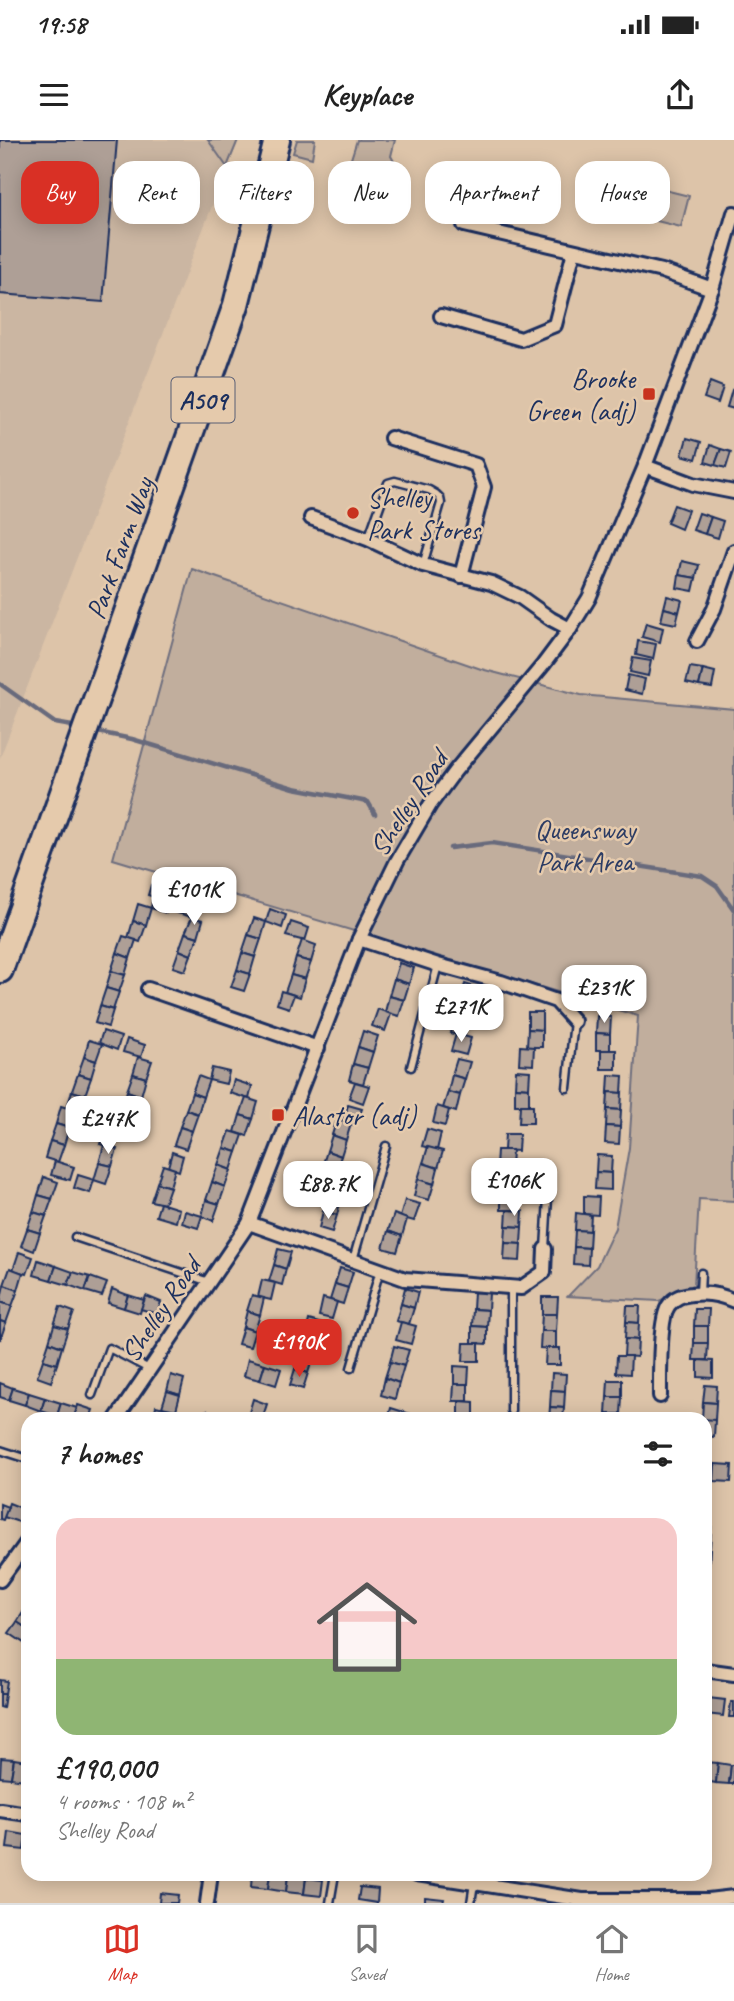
<!DOCTYPE html>
<meta charset="utf-8">
<style>
body{margin:0;font-family:Caveat,sans-serif;background:#f2f2f2;color:#222;height:100vh;display:flex;flex-direction:column;font-size:26px;white-space:nowrap}
*{box-sizing:border-box;margin:0}
p{font-size:23px;color:#767676}
.icon{flex:none;width:38px;height:38px;fill:none;stroke:currentColor;stroke-width:2;stroke-linecap:round;stroke-linejoin:round}
.map{position:relative;flex:1;overflow:hidden}
.side{position:absolute;left:21px;top:1272px;width:691px;height:469px;display:flex;flex-direction:column;background:#fff;border-radius:21px;box-shadow:0 4px 18px #0003}
.side>*{flex:none}
.top-card{position:absolute;left:21px;top:21px;width:693px;height:63px;display:flex;gap:14px}
.price{position:absolute;translate:-50% -60px;padding:0 16px;border-radius:14px;background:#fff;color:#222;font-size:23px;line-height:46px;filter:drop-shadow(0 2px 4px #0008)}
.price::after{content:'';position:absolute;left:50%;top:42px;width:21px;height:16px;margin-left:-10px;background:inherit;clip-path:polygon(0 0,100% 0,50% 100%)}
.price.on{background:#d93025;color:#fff}
ul{padding:0;list-style:none}
li{display:grid;align-content:center;gap:14px;height:371px;padding:0 35px}
li+li{border-top:2px solid #e0e0e0}
li span{display:grid;place-items:center;height:217px;border-radius:21px;color:#555}
li>.icon{margin-inline-start:auto}
span .icon{width:126px;height:126px;fill:#fffc;stroke-width:1}
li b{font-size:30px}
h2{display:flex;justify-content:space-between;align-items:center;height:84px;padding:0 35px;font-size:30px}
.chip{padding:0 24px;border-radius:21px;background:#fff;box-shadow:0 4px 18px #0003;font-size:24px;line-height:63px}
.chip.on{background:#d93025;color:#fff}
.status{display:flex;justify-content:space-between;align-items:center;height:49px;padding:0 35px;background:#fff;direction:ltr}
.status svg{height:19px;fill:currentColor}
header{display:flex;justify-content:space-between;align-items:center;height:91px;padding:0 35px;background:#fff;font-size:32px;font-weight:800}
.menu{display:flex;justify-content:space-around;align-items:center;height:98px;border-top:2px solid #e0e0e0;background:#fff;font-size:19px;color:#767676}
.menu a{display:grid;justify-items:center;gap:4px}
.menu .on{color:#d93025}
.map>svg:first-child{display:block}
.built{fill:#cbb6a2}
.green{fill:#c1ae9d;stroke:#6e6e7e;stroke-width:2}
.lines{fill:none;stroke-linecap:round;stroke-linejoin:round}
.stream{stroke:#676a7c;stroke-width:4.5}
.building{fill:#ae9f96;stroke:#1b2f5e;stroke-width:2}
.lane-casing{stroke:#1b2f5e;stroke-width:11}
.street-casing{stroke:#1b2f5e;stroke-width:18}
.highway-casing{stroke:#1b2f5e;stroke-width:30}
.lane{stroke:#e5caac;stroke-width:6}
.street{stroke:#e5caac;stroke-width:12}
.highway{stroke:#e5caac;stroke-width:24}
.poi-dot{fill:#c8321e;stroke:#e5caac;stroke-width:2.5}
.labels{text-anchor:middle;stroke-width:5;stroke-linejoin:round;paint-order:stroke}
.shield{fill:#e5caac;stroke:#585e75;stroke-width:2}
.shield-label{font-size:26px;font-weight:bold;fill:#1b2f5e}
.poi-label{font-size:28px;fill:#1b2f5e;stroke:#e5caac;text-anchor:start}
.street-label{font-size:28px;fill:#1b2f5e;stroke:#e5caac}
.park-label{font-size:28px;fill:#2c3c64;stroke:#e5caac}
</style>
<div class="status"><b>19:58</b><svg viewBox="0 0 49 12"><path d="M0 12V9h3v3zM5 12V6h3v6zM10 12V3h3v9zM15 12V0h3v12zM26 1h20v11H26zM47 4h2v5h-2z"/></svg></div>
<header><svg class="icon" aria-label="menu" viewBox="0 0 24 24"><path d="M4 6h16M4 12h16M4 18h16"/></svg>Keyplace<svg class="icon" aria-label="share" viewBox="0 0 24 24"><path d="M12 15V3M7 8l5-5 5 5M5 13v7h14v-7"/></svg></header>
<div class="map">
<svg width="734" height="1763" viewBox="0 0 734 1763">
<rect width="100%" height="100%" fill="#ddc4a9"/>
<filter id="ink" filterUnits="userSpaceOnUse"><feTurbulence type="fractalNoise" baseFrequency=".0143" numOctaves="2"/><feDisplacementMap in="SourceGraphic" scale="14" xChannelSelector="R" yChannelSelector="G"/><feConvolveMatrix kernelMatrix="1 2 1 2 8 2 1 2 1" color-interpolation-filters="sRGB"/></filter>
<g filter="url(#ink)">
<!-- built -->
<polygon class="built" points="0,0 208,0 227,27 0,618"/>
<!-- green -->
<g class="green">
<polygon points="208,0 238,0 227,27"/>
<polygon points="297,0 315,0 312,18 293,13"/>
<polygon points="357,0 395,0 391,16 403,37 350,22"/>
<polygon points="628,41 689,56 681,87 620,72"/>
<polygon points="192,429 481,529 581,555 734,569 734,1061 699,1059 694,1145 659,1161 568,1156 597,1126 615,1088 629,1008 638,876 113,719"/>
</g>
<g class="lines">
<!-- stream -->
<g class="stream">
<polyline points="0,544 55,583 78,587"/>
<polyline points="93,591 132,599 294,648 368,662 375,674"/>
<polyline points="450,708 492,703 702,736 717,746 734,770"/>
</g>
</g>
<!-- building -->
<g class="building">
<polygon points="0,0 117,0 103,162 0,154"/>
<polygon points="710,242 723,247 718,263 704,258"/>
<polygon points="732,250 734,251 734,269 727,267"/>
<polygon points="687,298 701,302 696,319 682,315"/>
<polygon points="710,305 721,309 715,325 705,322"/>
<polygon points="721,309 731,312 726,328 715,325"/>
<polygon points="674,365 688,370 681,389 667,383"/>
<polygon points="699,373 711,377 705,394 693,390"/>
<polygon points="711,377 723,381 718,398 705,394"/>
<polygon points="682,421 699,425 696,438 679,435"/>
<polygon points="679,435 696,438 693,451 677,448"/>
<polygon points="667,456 682,460 679,472 664,468"/>
<polygon points="664,468 679,472 676,484 661,481"/>
<polygon points="646,483 663,488 660,502 642,497"/>
<polygon points="638,501 656,504 653,519 636,515"/>
<polygon points="633,518 651,521 648,536 630,532"/>
<polygon points="690,527 703,529 699,546 686,543"/>
<polygon points="703,529 715,532 712,548 699,546"/>
<polygon points="628,535 645,539 642,554 625,550"/>
<polygon points="151,745 167,749 164,760 148,755"/>
<polygon points="153,757 170,762 166,773 151,768"/>
<polygon points="178,758 196,763 192,777 174,772"/>
<polygon points="138,764 151,768 146,785 133,781"/>
<polygon points="270,769 286,775 282,788 266,782"/>
<polygon points="192,777 203,780 198,797 185,793"/>
<polygon points="254,778 266,782 261,799 248,795"/>
<polygon points="133,781 146,785 140,802 128,798"/>
<polygon points="291,782 309,788 305,801 286,796"/>
<polygon points="185,793 198,797 191,815 179,810"/>
<polygon points="248,795 261,799 255,817 242,813"/>
<polygon points="123,796 136,800 130,818 117,813"/>
<polygon points="302,800 316,805 311,822 296,818"/>
<polygon points="179,810 191,815 185,831 173,827"/>
<polygon points="117,813 130,818 125,835 111,831"/>
<polygon points="242,813 255,817 250,834 237,830"/>
<polygon points="296,818 311,822 305,839 291,835"/>
<polygon points="399,823 414,828 409,844 394,839"/>
<polygon points="237,830 250,834 244,851 231,847"/>
<polygon points="111,831 125,835 119,852 106,848"/>
<polygon points="291,835 305,839 300,857 285,852"/>
<polygon points="394,839 409,844 404,860 389,856"/>
<polygon points="465,844 478,848 474,864 460,860"/>
<polygon points="106,848 119,852 113,870 100,866"/>
<polygon points="281,851 294,855 289,868 277,864"/>
<polygon points="389,856 404,860 399,876 385,872"/>
<polygon points="460,860 474,864 469,880 455,876"/>
<polygon points="100,866 113,870 108,887 95,883"/>
<polygon points="378,869 391,874 385,891 372,886"/>
<polygon points="528,872 542,872 542,890 528,889"/>
<polygon points="455,876 469,880 464,897 450,893"/>
<polygon points="597,876 611,877 610,894 596,893"/>
<polygon points="528,889 542,890 542,907 527,907"/>
<polygon points="103,891 121,897 117,910 99,903"/>
<polygon points="363,891 378,896 373,912 358,907"/>
<polygon points="596,893 610,894 610,910 596,910"/>
<polygon points="456,894 471,898 466,915 451,911"/>
<polygon points="127,899 145,905 141,917 123,912"/>
<polygon points="89,900 102,904 96,921 84,917"/>
<polygon points="520,906 534,907 533,925 519,924"/>
<polygon points="358,907 373,912 368,928 353,924"/>
<rect x="601" y="910" width="15" height="19"/>
<polygon points="84,917 96,921 91,938 78,934"/>
<polygon points="138,917 152,921 146,938 133,934"/>
<polygon points="457,919 470,922 465,939 452,935"/>
<polygon points="353,924 368,928 363,944 349,940"/>
<polygon points="212,928 229,932 226,944 209,940"/>
<polygon points="516,930 530,931 529,948 515,947"/>
<polygon points="78,934 91,938 85,955 72,951"/>
<polygon points="133,934 146,938 141,956 127,951"/>
<polygon points="452,935 465,939 460,955 448,952"/>
<polygon points="609,935 623,936 622,953 608,952"/>
<polygon points="198,936 209,940 203,957 192,953"/>
<polygon points="234,940 252,946 249,959 230,953"/>
<polygon points="355,942 369,946 363,963 349,958"/>
<polygon points="515,947 529,948 529,965 515,965"/>
<polygon points="72,951 85,955 79,972 67,968"/>
<polygon points="127,951 141,956 135,973 121,968"/>
<polygon points="448,952 460,955 456,972 443,968"/>
<polygon points="608,952 622,953 621,970 607,969"/>
<polygon points="192,953 203,957 198,974 186,970"/>
<polygon points="246,958 258,962 253,979 240,975"/>
<polygon points="348,965 362,969 356,985 343,982"/>
<polygon points="520,965 533,965 533,983 519,983"/>
<polygon points="61,966 74,970 69,988 56,984"/>
<polygon points="437,966 449,970 445,986 433,983"/>
<polygon points="121,968 135,973 129,990 115,985"/>
<polygon points="607,969 621,970 620,987 606,986"/>
<polygon points="186,970 198,974 192,991 180,987"/>
<polygon points="240,975 253,979 247,996 235,992"/>
<polygon points="337,979 351,984 346,1000 332,995"/>
<polygon points="56,984 69,988 64,1005 50,1001"/>
<polygon points="606,986 620,987 619,1004 605,1003"/>
<polygon points="180,987 192,991 186,1009 174,1005"/>
<polygon points="427,989 441,993 437,1010 422,1006"/>
<polygon points="105,990 118,994 113,1008 100,1004"/>
<polygon points="230,991 243,995 237,1012 224,1008"/>
<polygon points="505,994 519,994 518,1011 504,1010"/>
<polygon points="332,995 346,1000 341,1016 327,1011"/>
<polygon points="50,1001 64,1005 58,1022 45,1018"/>
<polygon points="104,1005 117,1009 112,1026 99,1023"/>
<polygon points="428,1007 443,1011 438,1028 423,1023"/>
<polygon points="224,1008 237,1012 231,1030 218,1025"/>
<polygon points="497,1010 512,1010 511,1028 496,1027"/>
<polygon points="327,1011 341,1016 335,1032 322,1027"/>
<polygon points="172,1012 183,1016 179,1031 168,1027"/>
<polygon points="597,1015 612,1016 611,1033 596,1032"/>
<polygon points="55,1021 74,1027 70,1040 51,1035"/>
<polygon points="99,1023 112,1026 106,1044 94,1040"/>
<polygon points="423,1023 438,1028 434,1044 418,1039"/>
<polygon points="163,1025 175,1029 170,1047 157,1043"/>
<polygon points="218,1025 231,1030 225,1047 212,1042"/>
<polygon points="496,1027 511,1028 510,1045 495,1044"/>
<polygon points="596,1032 611,1033 611,1050 595,1049"/>
<polygon points="78,1035 94,1040 90,1053 74,1048"/>
<polygon points="44,1037 58,1042 52,1059 38,1055"/>
<polygon points="326,1037 341,1041 336,1058 322,1054"/>
<polygon points="418,1039 434,1044 429,1060 414,1056"/>
<polygon points="212,1042 225,1047 219,1064 206,1060"/>
<polygon points="157,1043 170,1047 164,1064 151,1061"/>
<polygon points="501,1052 517,1053 517,1070 501,1070"/>
<polygon points="38,1055 52,1059 46,1076 33,1072"/>
<polygon points="328,1055 341,1059 337,1075 323,1071"/>
<polygon points="584,1056 599,1057 598,1075 584,1074"/>
<polygon points="206,1060 219,1064 213,1081 202,1076"/>
<polygon points="405,1060 420,1064 414,1081 400,1077"/>
<polygon points="160,1063 179,1069 176,1082 156,1076"/>
<polygon points="507,1070 523,1071 522,1087 506,1086"/>
<polygon points="185,1071 202,1076 198,1088 182,1083"/>
<polygon points="323,1071 337,1075 332,1092 319,1088"/>
<polygon points="33,1072 46,1076 40,1093 27,1089"/>
<polygon points="576,1073 591,1075 590,1091 575,1090"/>
<polygon points="394,1074 407,1079 402,1096 388,1091"/>
<polygon points="506,1086 522,1087 521,1104 505,1103"/>
<polygon points="27,1089 40,1093 34,1111 21,1106"/>
<polygon points="575,1090 590,1091 589,1108 574,1107"/>
<polygon points="388,1091 402,1096 397,1112 383,1108"/>
<polygon points="505,1103 521,1104 520,1121 504,1120"/>
<polygon points="574,1107 589,1108 588,1125 573,1124"/>
<polygon points="278,1109 291,1112 286,1129 274,1125"/>
<polygon points="19,1112 33,1117 27,1134 13,1130"/>
<polygon points="38,1120 56,1126 51,1140 34,1135"/>
<polygon points="274,1125 286,1129 282,1145 269,1141"/>
<polygon points="56,1126 73,1132 68,1145 51,1140"/>
<polygon points="10,1128 23,1133 18,1150 4,1145"/>
<polygon points="340,1128 353,1132 348,1148 335,1144"/>
<polygon points="73,1132 90,1137 85,1151 68,1145"/>
<polygon points="90,1137 107,1143 102,1156 85,1151"/>
<polygon points="262,1140 275,1143 271,1160 258,1157"/>
<polygon points="335,1144 348,1148 343,1164 330,1160"/>
<polygon points="4,1145 18,1150 12,1166 0,1162"/>
<polygon points="405,1148 418,1152 414,1168 401,1164"/>
<polygon points="112,1149 128,1155 124,1168 108,1163"/>
<polygon points="474,1152 489,1153 488,1170 473,1169"/>
<polygon points="128,1155 144,1160 140,1173 124,1168"/>
<polygon points="252,1155 264,1158 260,1175 247,1171"/>
<polygon points="146,1156 161,1162 157,1174 141,1169"/>
<polygon points="542,1157 558,1157 557,1174 542,1174"/>
<polygon points="323,1158 337,1162 332,1179 319,1176"/>
<polygon points="0,1162 12,1166 6,1183 0,1181"/>
<polygon points="401,1164 414,1168 409,1184 396,1181"/>
<polygon points="627,1166 640,1166 639,1183 626,1182"/>
<polygon points="60,1167 74,1172 68,1189 54,1185"/>
<polygon points="473,1169 488,1170 487,1187 472,1186"/>
<polygon points="695,1169 709,1169 708,1186 694,1186"/>
<polygon points="247,1171 260,1175 255,1191 243,1187"/>
<polygon points="542,1174 557,1174 556,1191 541,1191"/>
<polygon points="309,1180 322,1184 318,1200 305,1196"/>
<polygon points="0,1181 6,1183 0,1200"/>
<polygon points="401,1182 416,1186 411,1204 396,1200"/>
<polygon points="626,1182 639,1183 638,1200 625,1199"/>
<polygon points="54,1185 68,1189 62,1207 49,1202"/>
<polygon points="472,1186 487,1187 487,1204 472,1203"/>
<rect x="694" y="1186" width="14" height="17"/>
<polygon points="243,1187 255,1191 250,1207 238,1204"/>
<polygon points="541,1191 556,1191 556,1209 540,1208"/>
<polygon points="305,1196 318,1200 313,1217 300,1213"/>
<polygon points="625,1199 638,1200 637,1217 624,1216"/>
<polygon points="49,1202 62,1207 57,1224 43,1220"/>
<polygon points="464,1203 479,1203 479,1221 463,1221"/>
<polygon points="694,1203 708,1203 707,1220 693,1220"/>
<polygon points="394,1206 409,1210 404,1226 390,1222"/>
<polygon points="546,1208 560,1208 560,1225 545,1225"/>
<polygon points="300,1213 313,1217 308,1233 295,1229"/>
<polygon points="617,1216 631,1216 630,1234 616,1233"/>
<polygon points="248,1219 265,1224 260,1240 244,1236"/>
<polygon points="43,1220 57,1224 51,1242 37,1237"/>
<polygon points="698,1220 713,1221 713,1238 698,1237"/>
<polygon points="390,1222 404,1226 399,1243 385,1238"/>
<polygon points="265,1224 281,1229 276,1245 260,1240"/>
<polygon points="454,1226 469,1227 468,1244 454,1244"/>
<polygon points="295,1229 308,1233 303,1249 290,1245"/>
<polygon points="552,1233 566,1234 565,1251 551,1250"/>
<polygon points="171,1235 184,1239 180,1255 167,1251"/>
<polygon points="385,1238 399,1243 395,1259 381,1255"/>
<polygon points="608,1240 622,1240 622,1257 607,1257"/>
<polygon points="0,1243 13,1248 9,1260 0,1257"/>
<polygon points="454,1244 468,1244 468,1261 453,1261"/>
<polygon points="705,1245 717,1246 716,1263 703,1262"/>
<polygon points="13,1248 29,1253 25,1265 9,1260"/>
<polygon points="551,1250 565,1251 564,1268 550,1267"/>
<polygon points="167,1251 180,1255 176,1270 162,1267"/>
<polygon points="29,1253 45,1258 41,1271 25,1265"/>
<polygon points="607,1257 622,1257 621,1274 606,1274"/>
<polygon points="45,1258 61,1263 57,1276 41,1271"/>
<polygon points="253,1259 267,1264 262,1279 248,1276"/>
<polygon points="459,1261 474,1262 474,1278 459,1278"/>
<polygon points="703,1262 716,1263 715,1280 702,1279"/>
<polygon points="61,1263 77,1268 73,1279 57,1276"/>
<polygon points="78,1265 93,1270 90,1279 74,1278"/>
<polygon points="156,1266 168,1269 165,1279 153,1279"/>
<polygon points="550,1267 564,1268 563,1279 549,1279"/>
<polygon points="391,1268 407,1273 405,1279 388,1279"/>
<polygon points="407,1273 423,1277 423,1279 405,1279"/>
<polygon points="606,1274 621,1274 620,1279 606,1279"/>
<polygon points="702,1279 715,1280 714,1297 705,1296 705,1279"/>
<polygon points="705,1323 715,1324 714,1341 705,1341"/>
<polygon points="715,1324 732,1325 731,1342 714,1341"/>
<polygon points="9,1363 24,1369 19,1382 4,1377"/>
<polygon points="0,1364 8,1367 3,1380 0,1379"/>
<polygon points="705,1373 712,1374 711,1391 705,1391"/>
<polygon points="705,1391 711,1391 710,1408 705,1408"/>
<polygon points="705,1408 710,1408 709,1426 705,1426"/>
<polygon points="24,1471 28,1473 28,1489 17,1482"/>
<polygon points="17,1482 28,1489 28,1497 24,1503 9,1493"/>
<polygon points="0,1540 7,1541 5,1554 0,1554"/>
<polygon points="0,1554 5,1554 3,1568 0,1567"/>
<polygon points="708,1558 725,1560 723,1576 706,1574"/>
<polygon points="731,1562 734,1562 734,1577 729,1577"/>
<polygon points="1,1618 14,1619 11,1638 0,1637"/>
<polygon points="14,1619 27,1621 24,1640 11,1638"/>
<polygon points="705,1622 718,1623 716,1643 705,1641"/>
<polygon points="718,1623 731,1625 729,1644 716,1643"/>
<polygon points="731,1625 734,1625 734,1644 729,1644"/>
<polygon points="9,1692 26,1695 24,1710 7,1708"/>
<rect x="705" y="1706" width="4" height="19"/>
<polygon points="252,1734 270,1734 268,1749 251,1747"/>
<polygon points="270,1734 288,1736 286,1752 268,1749"/>
<polygon points="288,1736 306,1738 304,1754 286,1752"/>
<polygon points="306,1738 323,1740 321,1756 304,1754"/>
<polygon points="360,1747 378,1749 377,1763 358,1760"/>
<polygon points="160,1753 178,1755 177,1763 159,1763"/>
<polygon points="425,1757 444,1759 443,1763 425,1763"/>
</g>
<g class="lines">
<defs>
<g id="lane">
<polyline points="368,399 388,343 395,341 429,350 436,354 440,358 441,363 423,425"/>
<polyline points="411,927 438,825"/>
<polyline points="567,948 574,881"/>
<polyline points="75,1097 209,1142"/>
<polyline points="545,1109 549,1040"/>
<polyline points="353,1120 386,1006"/>
<polyline points="700,1153 701,1133"/>
<polyline points="351,1228 380,1130"/>
<polyline points="92,1255 109,1208 149,1229"/>
<polyline points="511,1271 511,1147"/>
<polyline points="206,1279 207,1275"/>
<polyline points="0,1310 28,1319"/>
<polyline points="330,1763 335,1734"/>
<polyline points="471,1763 474,1743"/>
</g>
<g id="street">
<polyline points="464,85 662,131 712,149"/>
<polyline points="441,176 521,199 555,185 574,111"/>
<polyline points="391,298 476,325 484,347 461,436"/>
<polyline points="645,326 693,344 734,352"/>
<polyline points="311,378 368,399 423,425 491,443 520,457 551,479 570,489"/>
<polyline points="697,501 714,469 734,411"/>
<polyline points="359,799 438,825 501,842 556,861 574,881"/>
<polyline points="148,849 318,908"/>
<polyline points="249,1083 405,1139 521,1148 544,1132 545,1109"/>
<path d="M660,1256C660,1239 659,1177 669,1165C675,1157 682,1155 692,1154C708,1152 720,1154 734,1161"/>
<polyline points="116,1279 249,1083 359,799 397,721 430,665 455,631 543,525 570,489 589,458 645,326 712,149 734,73"/>
<polyline points="0,1440 28,1401"/>
<polyline points="705,1530 734,1534"/>
<polyline points="0,1670 28,1674"/>
<polyline points="417,1734 582,1760 708,1760 734,1757"/>
<polyline points="207,1763 211,1734"/>
</g>
<polyline id="highway" points="0,830 236,165 277,0"/>
</defs>
<!-- lane casing -->
<use href="#lane" class="lane-casing"/>
<!-- street casing -->
<use href="#street" class="street-casing"/>
<!-- highway casing -->
<use href="#highway" class="highway-casing"/>
<!-- lane -->
<use href="#lane" class="lane"/>
<!-- street -->
<use href="#street" class="street"/>
<!-- highway -->
<use href="#highway" class="highway"/>
</g>
</g>
<!-- markers -->
<g class="poi-dot">
<rect x="642" y="247" width="14" height="14" rx="3.5"/>
<circle cx="353" cy="373" r="7"/>
<rect x="271" y="968" width="14" height="14" rx="3.5"/>
</g>
<g class="labels">
<!-- shield labels -->
<rect class="shield" x="171.5" y="237.5" width="63" height="45" rx="5"/>
<g class="shield-label">
<text x="203" y="269">A509</text>
</g>
<!-- poi labels -->
<g class="poi-label">
<text x="635" y="248" text-anchor="end">Brooke<tspan x="635" dy="32">Green (adj)</tspan></text>
<text x="367" y="367">Shelley<tspan x="367" dy="32">Park Stores</tspan></text>
<text x="292" y="985">Alastor (adj)</text>
</g>
<!-- street labels -->
<g class="street-label">
<text transform="translate(119 408) rotate(-70)" y="10">Park Farm Way</text>
<text transform="translate(408 663) rotate(-57)" y="10">Shelley Road</text>
<text transform="translate(160 1169) rotate(-56)" y="10">Shelley Road</text>
</g>
<!-- park labels -->
<g class="park-label">
<text x="585" y="699">Queensway<tspan x="585" dy="32">Park Area</tspan></text>
</g>
</g>
</svg>
<b class="price" style="left:194px;top:787px">£101K</b>
<b class="price" style="left:604px;top:885px">£231K</b>
<b class="price" style="left:461px;top:904px">£271K</b>
<b class="price" style="left:108px;top:1016px">£247K</b>
<b class="price" style="left:514px;top:1078px">£106K</b>
<b class="price" style="left:328px;top:1081px">£88.7K</b>
<b class="price on" style="left:299px;top:1239px">£190K</b>
<div class="top-card">
<a class="chip on">Buy</a>
<a class="chip">Rent</a>
<a class="chip">Filters</a>
<a class="chip">New</a>
<a class="chip">Apartment</a>
<a class="chip">House</a>
</div>
<section class="side">
<h2>7 homes<svg class="icon" aria-label="filters" viewBox="0 0 24 24"><path d="M4 7h16M4 17h16"/><circle cx="9" cy="7" r="2"/><circle cx="15" cy="17" r="2"/></svg></h2>
<ul>
<li><span style="background:linear-gradient(#f6c9c9 65%,#8fb573 0)"><svg class="icon" aria-label="home" viewBox="0 0 24 24"><path d="M3 11l9-7 9 7M6 9v11h12V9"/></svg></span><div><b>£190,000</b><p>4 rooms · 108 m²</p><p>Shelley Road</p></div></li>
</ul>
</section>
</div>
<nav class="menu">
<a class="on"><svg class="icon" aria-label="map" viewBox="0 0 24 24"><path d="M3 6l6-2 6 2 6-2v14l-6 2-6-2-6 2zM9 4v14M15 6v14"/></svg>Map</a>
<a><svg class="icon" aria-label="saved" viewBox="0 0 24 24"><path d="M7 4h10v16l-5-4-5 4z"/></svg>Saved</a>
<a><svg class="icon" aria-label="home" viewBox="0 0 24 24"><path d="M3 11l9-7 9 7M6 9v11h12V9"/></svg>Home</a>
</nav>
